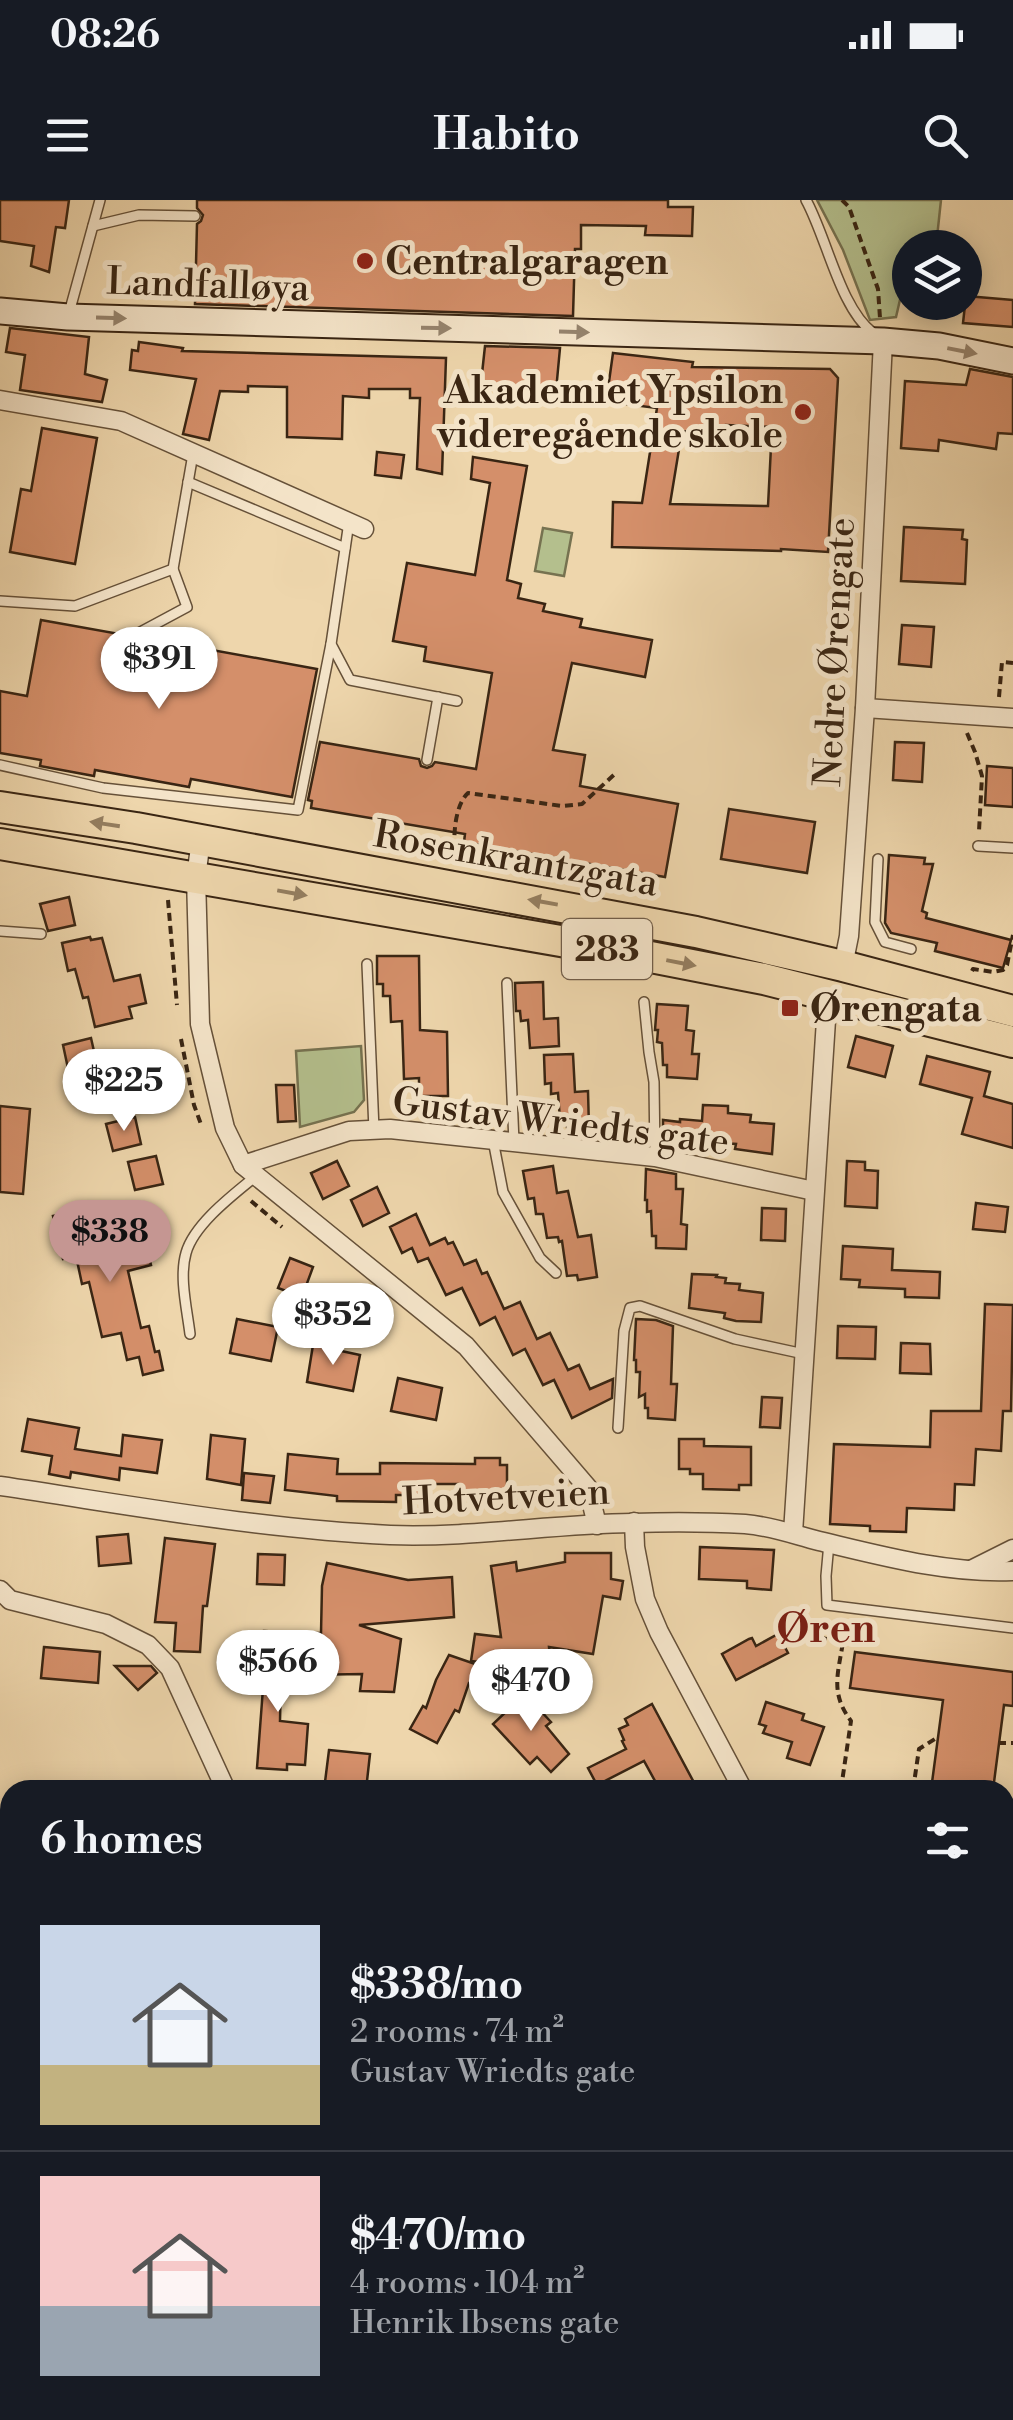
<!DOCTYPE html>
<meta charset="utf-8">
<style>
body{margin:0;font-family:"Libre Bodoni",serif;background:#20242c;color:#f1f3f6;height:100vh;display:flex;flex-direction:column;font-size:38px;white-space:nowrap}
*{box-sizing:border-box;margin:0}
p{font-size:32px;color:#9ea1a6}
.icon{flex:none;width:55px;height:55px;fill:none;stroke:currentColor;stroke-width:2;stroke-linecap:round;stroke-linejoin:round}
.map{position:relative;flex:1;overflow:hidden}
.details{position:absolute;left:0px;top:1580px;width:1015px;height:640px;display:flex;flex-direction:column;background:#171b24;border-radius:30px 30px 0 0;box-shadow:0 5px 25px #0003}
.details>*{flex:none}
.buttons{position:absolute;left:892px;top:30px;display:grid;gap:20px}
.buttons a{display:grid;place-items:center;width:90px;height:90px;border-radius:50%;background:#171b24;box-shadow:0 5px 25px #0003;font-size:50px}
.price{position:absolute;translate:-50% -85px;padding:0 22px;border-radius:35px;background:#fff;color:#222;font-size:32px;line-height:65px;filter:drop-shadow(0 2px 5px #0008)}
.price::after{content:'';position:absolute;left:50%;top:60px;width:30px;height:22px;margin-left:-15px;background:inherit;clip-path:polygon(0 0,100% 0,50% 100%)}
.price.selected{background:#c59692;color:#111}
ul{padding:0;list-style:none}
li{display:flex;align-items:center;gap:30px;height:250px;padding:0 40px}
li+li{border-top:2px solid #363941}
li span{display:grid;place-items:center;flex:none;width:280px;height:200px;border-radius:0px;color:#555}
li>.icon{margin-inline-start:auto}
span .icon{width:120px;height:120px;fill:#fffc;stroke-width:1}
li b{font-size:42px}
h2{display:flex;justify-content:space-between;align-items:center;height:120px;padding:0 40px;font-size:42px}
.status{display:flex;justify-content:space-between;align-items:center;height:70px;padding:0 50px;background:#171b24;direction:ltr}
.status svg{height:28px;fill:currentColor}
header{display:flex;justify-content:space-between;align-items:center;height:130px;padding:0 40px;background:#171b24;font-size:45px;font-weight:800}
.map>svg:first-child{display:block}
.green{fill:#b4bf8d;stroke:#767250;stroke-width:2.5}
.building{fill:#d48f6a;stroke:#392513;stroke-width:2.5;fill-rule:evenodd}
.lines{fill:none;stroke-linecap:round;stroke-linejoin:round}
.lane-casing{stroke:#665139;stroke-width:12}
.street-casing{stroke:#665139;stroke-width:21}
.secondary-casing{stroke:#392513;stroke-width:29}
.primary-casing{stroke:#392513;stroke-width:34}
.path{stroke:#392513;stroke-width:4;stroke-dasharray:8 5;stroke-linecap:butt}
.lane{stroke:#f4e4c9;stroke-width:9}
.street{stroke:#f4e4c9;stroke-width:18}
.secondary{stroke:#f4e4c9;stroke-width:25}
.primary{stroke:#eed6ac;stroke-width:30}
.oneway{fill:#96846e}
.oneway2{fill:#947e60}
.poi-dot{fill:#8f2418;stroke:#f4e4c9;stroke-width:4}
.labels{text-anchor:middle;stroke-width:10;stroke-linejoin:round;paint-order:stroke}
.shield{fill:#f4e4c9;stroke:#715e4a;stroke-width:2.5}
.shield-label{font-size:35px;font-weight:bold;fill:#392513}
.poi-label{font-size:38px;font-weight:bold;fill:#392513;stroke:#f4e4c9;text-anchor:start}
.street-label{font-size:38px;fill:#392513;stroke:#f4e4c9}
.neighbourhood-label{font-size:40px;font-weight:bold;fill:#7a1f14;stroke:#f4e4c9}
</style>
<div class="status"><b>08:26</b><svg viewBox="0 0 49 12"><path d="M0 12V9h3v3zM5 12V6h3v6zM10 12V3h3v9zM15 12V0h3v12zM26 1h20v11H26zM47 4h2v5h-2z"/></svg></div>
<header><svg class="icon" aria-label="menu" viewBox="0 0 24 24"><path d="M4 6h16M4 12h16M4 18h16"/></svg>Habito<svg class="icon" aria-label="search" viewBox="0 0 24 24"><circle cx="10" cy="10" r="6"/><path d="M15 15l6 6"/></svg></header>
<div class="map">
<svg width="1013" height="2220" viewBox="0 0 1013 2220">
<rect width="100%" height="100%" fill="#eed6ac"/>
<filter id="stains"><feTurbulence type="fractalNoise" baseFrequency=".002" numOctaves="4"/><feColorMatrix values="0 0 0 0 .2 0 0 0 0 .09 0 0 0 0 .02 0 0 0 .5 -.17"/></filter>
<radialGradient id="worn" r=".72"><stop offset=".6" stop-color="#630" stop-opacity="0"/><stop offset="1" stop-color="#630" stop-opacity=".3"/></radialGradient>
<!-- green -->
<g class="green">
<polygon points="817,0 941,0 936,47 910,48 910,89 902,91 896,117 870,120 843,50"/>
<polygon points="543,328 572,333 564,376 535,371"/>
<polygon points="361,846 364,900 354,912 300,927 296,851"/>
</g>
<!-- building -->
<g class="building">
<polygon points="0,0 69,0 65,28 56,27 49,72 31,66 34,46 0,41"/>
<polygon points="197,0 668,0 668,7 693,7 692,36 645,35 646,26 581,25 581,49 575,49 573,116 195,104 197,24 201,21 203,15 197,8"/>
<polygon points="966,96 1013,100 1013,127 963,123"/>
<polygon points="10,128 89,137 85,174 107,180 102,202 20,190 25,155 6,152"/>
<polygon points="139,142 183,148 182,151 446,158 442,274 417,269 420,198 410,198 410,189 369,189 369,198 343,196 342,239 287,237 287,187 248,186 248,192 220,191 209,240 183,234 196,179 130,170 132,150 138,151"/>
<polygon points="485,146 560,148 556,191 481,183"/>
<path d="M613,153L693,162L692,167L830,169L838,178L828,352L781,349V351L612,347L613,302L642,303L657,208L617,203L618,197L607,196ZM726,225L772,227L768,306L670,304L682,231L726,234Z"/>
<polygon points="970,169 1013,177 1013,234 998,233 996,249 939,240 938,251 901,248 905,181 966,185"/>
<polygon points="42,228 97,238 75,364 10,352 21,289 31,291"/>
<polygon points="377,252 404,255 401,278 375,275"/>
<polygon points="473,257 527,266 507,380 521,384 518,398 545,404 543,411 582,419 580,427 652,440 645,477 572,463 553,550 585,555 580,586 678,604 665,677 464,642 465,634 311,608 312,601 308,600 320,542 419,559 421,566 427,568 432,566 435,562 476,569 492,473 424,461 426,447 393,441 407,363 475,375 490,283 471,279"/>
<polygon points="904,327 963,330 962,339 967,340 965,384 901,381"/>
<polygon points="41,420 125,435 126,441 132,444 146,438 317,469 292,597 191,579 189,587 95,570 94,576 40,566 41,560 0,553 0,491 27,496"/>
<polygon points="902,425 934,427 931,467 899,464"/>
<polygon points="895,542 924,543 922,582 893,580"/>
<polygon points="987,566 1013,568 1013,607 985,605"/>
<polygon points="729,609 815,622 807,673 721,659"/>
<polygon points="889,655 925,658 924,664 933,664 922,711 927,713 926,718 1011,740 1003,768 935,751 937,743 891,733 885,723"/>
<polygon points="69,697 75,725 48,731 40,704"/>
<polygon points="90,737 91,740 102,738 114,781 140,775 146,803 129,807 132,818 95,827 88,797 83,798 75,769 68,771 62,743"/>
<polygon points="377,756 419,756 420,830 447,832 448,896 419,896 419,878 404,879 402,821 391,822 390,796 383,796 383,784 377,784"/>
<polygon points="543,782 544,819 558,818 559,846 530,848 528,820 521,821 520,811 516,811 515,783"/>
<polygon points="657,804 688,806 686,830 694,831 692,854 699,854 697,879 667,877 667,865 663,865 662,843 657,842 658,830 655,830"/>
<polygon points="856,836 893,846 885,877 848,867"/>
<polygon points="91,838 100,878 80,883 77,871 69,873 63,845"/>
<polygon points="573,854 575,892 588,891 589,928 567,927 567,920 560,920 558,893 551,894 551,883 545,884 544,855"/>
<polygon points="927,856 990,872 984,896 1013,904 1013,948 962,934 972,898 920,884"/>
<polygon points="112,877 119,905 91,911 84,884"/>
<polygon points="276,885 294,885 296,921 278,922"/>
<polygon points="703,905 728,906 728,913 751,915 750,922 774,924 772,954 735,949 736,944 691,941 691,945 678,944 678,949 663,946 663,920 680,922 680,919 702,921"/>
<polygon points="0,906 30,909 23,994 0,992"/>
<polygon points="135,917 141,944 113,951 106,924"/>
<polygon points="156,956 163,984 135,990 128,962"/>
<polygon points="337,961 349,986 323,999 311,973"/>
<polygon points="847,961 865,962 865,970 878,971 877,1008 845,1006"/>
<polygon points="553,966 557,993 568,991 578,1037 591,1035 597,1077 578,1080 577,1075 567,1076 562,1041 559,1042 558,1037 547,1038 543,1014 536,1014 534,998 528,999 523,971"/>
<polygon points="646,969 676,974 676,989 683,989 681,1024 687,1025 686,1049 656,1048 656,1036 652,1036 651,1011 647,1012 647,1000 645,1000"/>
<polygon points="377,987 389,1013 363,1026 351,1000"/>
<polygon points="976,1003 1008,1007 1005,1032 973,1029"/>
<polygon points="762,1008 786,1009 785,1041 761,1040"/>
<polygon points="81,1010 82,1014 90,1012 99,1051 104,1050 105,1054 146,1044 151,1065 128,1071 141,1128 149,1126 155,1152 159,1151 163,1170 143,1175 139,1157 127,1160 121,1133 102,1137 89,1082 82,1084 76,1056 63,1059 53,1016"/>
<polygon points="416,1014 430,1045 445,1038 448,1044 453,1042 464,1065 476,1060 482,1074 487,1072 504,1109 520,1102 537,1139 550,1133 568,1170 579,1165 590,1189 613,1179 612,1198 572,1218 554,1180 543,1185 525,1149 513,1155 495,1117 480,1125 462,1088 446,1095 428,1058 418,1062 412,1048 402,1053 390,1027"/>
<polygon points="843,1046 893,1049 892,1070 940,1072 939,1098 905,1097 905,1089 859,1087 860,1080 841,1079"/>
<polygon points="290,1058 313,1067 302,1097 278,1088"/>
<polygon points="692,1074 717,1075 716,1077 726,1078 725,1083 740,1084 739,1090 763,1093 761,1122 736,1121 724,1118 725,1113 689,1108"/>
<polygon points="985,1104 1013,1105 1011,1211 1003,1211 1001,1251 976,1249 974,1285 955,1284 954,1310 907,1308 906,1332 870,1331 870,1326 830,1324 834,1244 930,1247 931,1211 981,1211"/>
<polygon points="237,1119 278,1127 271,1161 230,1153"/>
<polygon points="636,1119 656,1120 673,1126 671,1184 677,1184 675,1220 648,1218 648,1208 645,1208 645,1194 639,1197 640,1172 636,1172 636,1160 634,1160"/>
<polygon points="838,1126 876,1127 875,1159 837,1158"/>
<polygon points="901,1143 930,1144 931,1174 900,1173"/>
<polygon points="313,1145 360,1155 353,1191 307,1182"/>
<polygon points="398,1178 442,1188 436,1220 391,1211"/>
<polygon points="762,1197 782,1198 780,1228 760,1227"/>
<polygon points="28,1219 79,1228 75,1249 121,1256 123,1235 162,1240 157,1273 120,1268 119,1280 71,1272 70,1278 49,1274 52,1256 22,1251"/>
<polygon points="211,1235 245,1239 241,1285 207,1279"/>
<polygon points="679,1239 704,1239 704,1246 751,1247 751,1285 739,1285 739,1290 703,1289 703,1274 690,1274 690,1269 679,1269"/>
<polygon points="288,1254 338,1259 337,1274 380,1274 380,1263 475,1264 475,1258 500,1258 500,1265 507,1265 507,1295 501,1295 501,1297 458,1297 458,1284 421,1284 421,1295 396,1295 396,1302 337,1301 337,1296 285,1290"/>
<polygon points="244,1273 274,1276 270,1303 242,1300"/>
<polygon points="128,1334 131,1363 99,1366 97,1337"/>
<polygon points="165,1338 215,1344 207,1406 203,1406 200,1452 174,1451 176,1423 155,1422"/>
<polygon points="700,1347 774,1350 771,1390 747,1388 747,1381 699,1379"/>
<polygon points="565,1353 611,1353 611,1379 623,1381 620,1399 603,1396 593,1454 549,1447 551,1471 471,1461 475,1434 501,1437 491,1366 516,1362 517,1371 565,1362"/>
<polygon points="258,1354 285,1355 284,1385 257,1384"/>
<polygon points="327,1363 408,1380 452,1377 454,1417 359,1425 401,1439 394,1492 360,1491 362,1474 304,1475 312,1433 321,1433 322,1386"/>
<polygon points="264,1431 282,1432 280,1521 308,1524 305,1565 287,1564 287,1570 257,1568 264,1475 262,1475"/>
<polygon points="778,1434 788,1453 736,1480 722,1454 749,1439 752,1438 756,1446"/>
<polygon points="44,1447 100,1452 98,1483 41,1478"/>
<polygon points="855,1452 1013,1472 1013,1506 1004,1505 993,1590 931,1590 943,1500 850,1488"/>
<polygon points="449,1455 481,1466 474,1484 469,1483 459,1512 455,1510 437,1543 410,1529 423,1506 426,1508 436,1480"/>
<polygon points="115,1466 151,1466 157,1473 138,1490"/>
<polygon points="525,1494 551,1522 546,1526 569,1554 551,1572 537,1557 530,1564 493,1524"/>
<polygon points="766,1502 804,1514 802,1520 824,1527 810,1565 787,1558 792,1542 763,1533 766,1526 759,1524"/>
<polygon points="652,1504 698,1590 660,1590 644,1561 597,1585 588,1568 626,1549 622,1541 624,1540 619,1529 628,1525 625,1519"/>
<polygon points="329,1550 370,1554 366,1590 324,1590"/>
</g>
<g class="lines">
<defs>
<g id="lane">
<path d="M806,0C827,38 840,108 873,133"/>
<polyline points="93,26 139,15 195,16"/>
<polyline points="69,113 100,0"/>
<polyline points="188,282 345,348"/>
<polyline points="349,322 331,444 350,480 457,501"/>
<polyline points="0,401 75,406 173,369 193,254"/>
<polyline points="133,436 187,407 173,369"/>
<polyline points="427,560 438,497"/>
<polyline points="0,565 103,588 298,610 331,444"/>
<polyline points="978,646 1013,648"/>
<polyline points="878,659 875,722 885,742 911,749"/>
<polyline points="0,731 41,734"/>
<polyline points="367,764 374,930"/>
<polyline points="507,783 514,942"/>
<polyline points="644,802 649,852 654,882 655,957"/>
<polyline points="493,940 503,992 540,1058 556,1073"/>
<path d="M190,1134C187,1109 179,1077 186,1053C194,1024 234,994 256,976"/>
<polyline points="618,1228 624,1131 630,1108 640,1106 735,1139 804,1154"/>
<polyline points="829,1343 826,1376 827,1405 1013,1428"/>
<polyline points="1005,1896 1013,1871"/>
<polyline points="540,2210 550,2220"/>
</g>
<g id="street">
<polyline points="0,200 121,221 364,329"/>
<polyline points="865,508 1013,518"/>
<polyline points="201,640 196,677 200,824 225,928 243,965 466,1146 588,1288 597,1325"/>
<polyline points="843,766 849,736 865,508 883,141"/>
<polyline points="243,965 349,931 390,929 655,957 814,991"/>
<path d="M0,1286C130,1305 259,1329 390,1335C471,1338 551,1324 632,1323C669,1322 708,1322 745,1324C771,1326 795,1335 819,1341C882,1356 948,1374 1013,1371"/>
<polyline points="634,1322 635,1347 645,1399 659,1432 743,1590"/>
<polyline points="793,1333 826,820 833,796"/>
<polyline points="973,1369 1013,1349"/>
<polyline points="0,1390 10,1400 106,1424 148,1445 170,1468 226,1590"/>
<polyline points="0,1630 10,1630"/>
<polyline points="0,1936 10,1937"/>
<polyline points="0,1957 10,1971"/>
<polyline points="1005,1960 1013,1962"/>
<polyline points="1005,2086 1013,2101"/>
<polyline points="0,2195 10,2190"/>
</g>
<g id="secondary">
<polyline points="0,111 68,117 883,141 939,146 1013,161"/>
<polyline points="0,1865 10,1869"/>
<polyline points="776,2210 790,2220"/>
</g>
<g id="primary">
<polyline points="0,607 136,628 696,732 843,766 1013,811"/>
<polyline points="0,644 630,753 764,779 1013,842"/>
</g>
</defs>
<!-- lane casing -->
<use href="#lane" class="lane-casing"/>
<!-- street casing -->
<use href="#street" class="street-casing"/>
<!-- secondary casing -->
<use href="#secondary" class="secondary-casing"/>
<!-- primary casing -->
<use href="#primary" class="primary-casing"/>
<!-- path -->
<g class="path">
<polyline points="842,0 849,7 878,89 880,118"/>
<polyline points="999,497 1002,462 1013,463"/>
<polyline points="967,533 975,552 982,576 979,631"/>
<path d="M464,657L455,649C453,632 456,604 468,593L562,606L582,604L616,573"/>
<polyline points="601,688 604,669"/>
<polyline points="168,700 177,805"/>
<polyline points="972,771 973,769 993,772 1003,770 1007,765 1013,735"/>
<polyline points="181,839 194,905 202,927"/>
<polyline points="251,1001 282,1027"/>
<path d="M806,1435L843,1442C838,1474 830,1493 851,1521L842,1582L832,1590"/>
<polyline points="998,1543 1013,1543"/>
<polyline points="913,1590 919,1549 938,1537"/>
<polyline points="1005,1734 1013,1735"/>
<polyline points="512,2220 517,2210"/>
</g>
<!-- lane -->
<use href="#lane" class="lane"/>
<!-- street -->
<use href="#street" class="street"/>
<!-- secondary -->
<use href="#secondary" class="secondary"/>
<!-- primary -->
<use href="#primary" class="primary"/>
</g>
<!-- one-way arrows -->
<defs><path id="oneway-solid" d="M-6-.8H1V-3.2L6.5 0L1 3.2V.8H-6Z" transform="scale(2.5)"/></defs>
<g class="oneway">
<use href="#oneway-solid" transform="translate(111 118) rotate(2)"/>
<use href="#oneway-solid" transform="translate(436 128) rotate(1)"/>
<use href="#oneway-solid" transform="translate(574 132) rotate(2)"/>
<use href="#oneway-solid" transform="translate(962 151) rotate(11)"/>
</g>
<g class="oneway2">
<use href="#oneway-solid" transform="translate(105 624) rotate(-171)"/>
<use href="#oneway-solid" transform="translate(292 693) rotate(10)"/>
<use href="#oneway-solid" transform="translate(543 702) rotate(-170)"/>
<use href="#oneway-solid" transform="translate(681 763) rotate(11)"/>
</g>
<!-- markers -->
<g class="poi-dot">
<circle cx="365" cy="61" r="10"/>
<circle cx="803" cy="212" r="10"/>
<rect x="780" y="798" width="20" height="20" rx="5"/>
</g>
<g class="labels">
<!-- shield labels -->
<rect class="shield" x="562" y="719" width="90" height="60" rx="8"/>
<g class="shield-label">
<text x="607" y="761">283</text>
</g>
<!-- poi labels -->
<g class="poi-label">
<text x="385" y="74">Centralgaragen</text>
<text x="783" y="203" text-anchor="end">Akademiet Ypsilon<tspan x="783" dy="44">videregående skole</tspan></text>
<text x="810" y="821">Ørengata</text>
</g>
<!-- street labels -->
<g class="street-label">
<text transform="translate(208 84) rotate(2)" y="13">Landfalløya</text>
<text transform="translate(834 452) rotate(-87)" y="13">Nedre Ørengate</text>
<text transform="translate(516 658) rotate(10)" y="13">Rosenkrantzgata</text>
<text transform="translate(561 921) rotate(7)" y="13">Gustav Wriedts gate</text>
<text transform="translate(506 1296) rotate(-3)" y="13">Hotvetveien</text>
</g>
<!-- neighbourhood labels -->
<g class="neighbourhood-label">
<text x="826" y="1442">Øren</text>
</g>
</g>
<rect width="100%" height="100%" filter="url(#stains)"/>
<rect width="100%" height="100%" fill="url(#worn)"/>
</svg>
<div class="buttons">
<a><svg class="icon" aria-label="layers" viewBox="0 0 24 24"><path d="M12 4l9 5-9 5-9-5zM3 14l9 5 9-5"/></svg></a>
</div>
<b class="price" style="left:159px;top:512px">$391</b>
<b class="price" style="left:124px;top:934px">$225</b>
<b class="price selected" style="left:110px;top:1085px">$338</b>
<b class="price" style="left:333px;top:1168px">$352</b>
<b class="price" style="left:278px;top:1515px">$566</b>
<b class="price" style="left:531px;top:1534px">$470</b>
<section class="details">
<h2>6 homes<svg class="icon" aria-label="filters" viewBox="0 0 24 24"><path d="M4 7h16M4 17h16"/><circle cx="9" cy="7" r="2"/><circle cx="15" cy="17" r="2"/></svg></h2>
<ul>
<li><span style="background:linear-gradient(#c9d6e8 70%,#c2b280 0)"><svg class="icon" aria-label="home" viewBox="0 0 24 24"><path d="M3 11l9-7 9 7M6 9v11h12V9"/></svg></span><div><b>$338/mo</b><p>2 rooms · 74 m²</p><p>Gustav Wriedts gate</p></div></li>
<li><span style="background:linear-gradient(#f6c9c9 65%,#9aa5b1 0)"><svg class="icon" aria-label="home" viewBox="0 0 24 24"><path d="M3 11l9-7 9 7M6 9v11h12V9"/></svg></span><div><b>$470/mo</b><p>4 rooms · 104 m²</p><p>Henrik Ibsens gate</p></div></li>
</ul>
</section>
</div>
